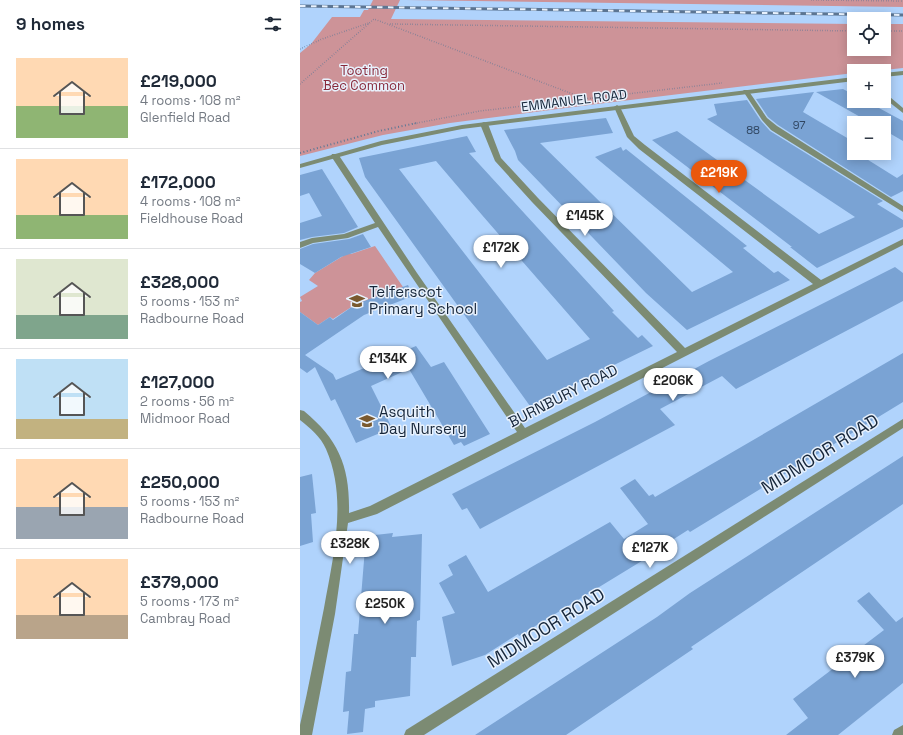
<!DOCTYPE html>
<meta charset="utf-8">
<style>
body{margin:0;font-family:"Space Grotesk",sans-serif;background:#f2f2f3;color:#1f2937;height:100vh;display:flex;flex-direction:column;font-size:15px;white-space:nowrap}
*{box-sizing:border-box;margin:0}
p{font-size:13px;color:#747a83}
.icon{flex:none;width:22px;height:22px;fill:none;stroke:currentColor;stroke-width:2;stroke-linecap:round;stroke-linejoin:round}
.map{position:relative;flex:1;overflow:hidden}
.panel{display:flex;flex-direction:column;background:#fff;width:300px}
.panel>*{flex:none}
.fabs{position:absolute;left:547px;top:12px;display:grid;gap:8px}
.fabs a{display:grid;place-items:center;width:44px;height:44px;border-radius:0px;background:#fff;box-shadow:0 2px 10px #0003;font-size:20px}
.price{position:absolute;translate:-50% -34px;padding:0 9px;border-radius:14px;background:#fff;color:#222;font-size:13px;line-height:26px;filter:drop-shadow(0 1px 2px #0008)}
.price::after{content:'';position:absolute;left:50%;top:24px;width:12px;height:9px;margin-left:-6px;background:inherit;clip-path:polygon(0 0,100% 0,50% 100%)}
.price.selected{background:#ea580c;color:#fff}
ul{padding:0;list-style:none}
li{display:flex;align-items:center;gap:12px;height:100px;padding:0 16px}
li+li{border-top:1px solid #e0e1e3}
li span{display:grid;place-items:center;flex:none;width:112px;height:80px;border-radius:0px;color:#555}
li>.icon{margin-inline-start:auto}
span .icon{width:48px;height:48px;fill:#fffc;stroke-width:1}
li b{font-size:17px}
h2{display:flex;justify-content:space-between;align-items:center;height:48px;padding:0 16px;font-size:17px}
main{display:flex;flex:1;min-height:0}
.map>svg:first-child{display:block}
.green{fill:#cd9398}
.building{fill:#7aa3d4;fill-rule:evenodd}
.lines{fill:none;stroke-linecap:round;stroke-linejoin:round}
.path-far1{stroke:#5e7795;stroke-width:1.5;stroke-dasharray:0.5 2;stroke-linecap:butt}
.path{stroke:#5e7795;stroke-width:2;stroke-dasharray:1 2.5;stroke-linecap:butt}
.minor{fill:#7c8b73;fill-rule:evenodd}
.tertiary{fill:#7c8b73;fill-rule:evenodd}
.rail-casing{stroke:#5c7592;stroke-width:3}
.rail{stroke:#e8f1fc;stroke-width:2;stroke-dasharray:5.5;stroke-linecap:butt}
.labels{text-anchor:middle;stroke-width:3;stroke-linejoin:round;paint-order:stroke}
.far-number-label{font-size:11px;fill:#2f4560}
.far-park-label{font-size:13px;fill:#87293b;stroke:#e8f1fc}
.far-street-label{font-size:13px;fill:#16263a;stroke:#e8f1fc}
.poi-label{font-size:15px;fill:#16263a;stroke:#e8f1fc;text-anchor:start}
.street-label{font-size:15px;fill:#16263a;stroke:#e8f1fc}
.near-street-label{font-size:18px;fill:#16263a;stroke:#e8f1fc}
</style>
<main>
<section class="panel">
<h2>9 homes<svg class="icon" aria-label="filters" viewBox="0 0 24 24"><path d="M4 7h16M4 17h16"/><circle cx="9" cy="7" r="2"/><circle cx="15" cy="17" r="2"/></svg></h2>
<ul>
<li><span style="background:linear-gradient(#ffd9b3 60%,#8fb573 0)"><svg class="icon" aria-label="home" viewBox="0 0 24 24"><path d="M3 11l9-7 9 7M6 9v11h12V9"/></svg></span><div><b>£219,000</b><p>4 rooms · 108 m²</p><p>Glenfield Road</p></div></li>
<li><span style="background:linear-gradient(#ffd9b3 70%,#8fb573 0)"><svg class="icon" aria-label="home" viewBox="0 0 24 24"><path d="M3 11l9-7 9 7M6 9v11h12V9"/></svg></span><div><b>£172,000</b><p>4 rooms · 108 m²</p><p>Fieldhouse Road</p></div></li>
<li><span style="background:linear-gradient(#dfe7d0 70%,#7fa58c 0)"><svg class="icon" aria-label="home" viewBox="0 0 24 24"><path d="M3 11l9-7 9 7M6 9v11h12V9"/></svg></span><div><b>£328,000</b><p>5 rooms · 153 m²</p><p>Radbourne Road</p></div></li>
<li><span style="background:linear-gradient(#bfe0f5 75%,#c2b280 0)"><svg class="icon" aria-label="home" viewBox="0 0 24 24"><path d="M3 11l9-7 9 7M6 9v11h12V9"/></svg></span><div><b>£127,000</b><p>2 rooms · 56 m²</p><p>Midmoor Road</p></div></li>
<li><span style="background:linear-gradient(#ffd9b3 60%,#9aa5b1 0)"><svg class="icon" aria-label="home" viewBox="0 0 24 24"><path d="M3 11l9-7 9 7M6 9v11h12V9"/></svg></span><div><b>£250,000</b><p>5 rooms · 153 m²</p><p>Radbourne Road</p></div></li>
<li><span style="background:linear-gradient(#ffd9b3 70%,#b9a48a 0)"><svg class="icon" aria-label="home" viewBox="0 0 24 24"><path d="M3 11l9-7 9 7M6 9v11h12V9"/></svg></span><div><b>£379,000</b><p>5 rooms · 173 m²</p><p>Cambray Road</p></div></li>
</ul>
</section>
<div class="map">
<svg width="603" height="735" viewBox="0 0 603 735">
<rect width="100%" height="100%" fill="#b0d3fc"/>
<!-- green -->
<g class="green">
<polygon points="73,0 100,0 91,19 554,24 554,49 584,49 584,24 603,24 603,68 575,71 554,71 554,73 289,105 150,123 83,135 0,156 0,53 11,44 32,17 60,17 64,10 68,10"/>
<polygon points="106,0 603,0 603,7"/>
<polygon points="75,246 103,287 53,306 33,319 30,317 18,325 0,312 0,302 2,301 0,297 18,286 9,280 15,273 48,253 51,254"/>
</g>
<!-- building -->
<g class="building">
<polygon points="543,89 554,95 554,101 566,101 603,121 603,141 584,130 584,123 571,123 516,92"/>
<polygon points="514,92 503,112 554,142 554,153 573,153 575,154 565,158 597,178 603,174 603,191 591,197 478,125 468,117 456,99"/>
<polygon points="447,100 461,121 470,131 583,201 577,204 603,220 603,227 517,268 490,247 492,247 352,140 377,131 519,234 555,217 407,119 417,115 414,104"/>
<polygon points="306,118 313,133 240,143 392,292 433,272 295,157 321,147 323,151 326,149 447,246 443,248 474,273 478,271 490,280 387,330 346,293 218,160 215,151 204,130"/>
<path d="M167,136L176,152L169,153L314,311L312,312L338,338L342,335L353,346L230,406L65,177L59,158ZM136,161L182,215L290,339L247,360L99,169Z"/>
<polygon points="22,169 58,227 44,233 12,237 0,240 0,223 22,216 9,193 0,196 0,175"/>
<polygon points="63,234 71,247 41,257 15,273 0,264 0,249 13,244 49,239"/>
<polygon points="595,267 603,273 603,301 436,389 422,376 360,409 375,425 180,529 167,508 162,510 152,494 295,422 409,361"/>
<polygon points="108,285 113,296 64,315 5,355 33,374 36,380 116,346 131,367 144,362 190,434 164,446 161,442 154,445 109,369 71,386 92,428 56,443 35,399 31,401 15,367 7,373 0,368 0,312 18,325 30,317 33,320 56,304"/>
<polygon points="603,353 603,402 390,532 388,530 344,558 345,559 219,636 218,634 185,655 152,666 142,617 155,613 139,583 153,575 148,565 166,555 188,592 310,522 324,539 348,524 320,488 335,479 349,496 353,494 355,497"/>
<polygon points="603,456 603,504 391,647 393,649 266,735 175,735 357,617 390,593"/>
<polygon points="12,474 16,513 11,514 13,542 0,546 0,477"/>
<polygon points="93,533 92,537 122,534 120,620 117,621 116,657 111,657 110,696 75,701 75,707 65,709 63,732 47,734 49,711 43,712 46,672 51,671 54,634 58,634 66,536"/>
<polygon points="569,592 596,622 603,617 603,683 538,735 486,735 508,718 493,699 584,630 557,601"/>
</g>
<g class="lines">
<!-- path-far1 -->
<g class="path-far1">
<polyline points="511,0 603,1"/>
<polyline points="90,24 554,31"/>
<polyline points="584,31 603,31"/>
<polyline points="0,49 22,39 69,23"/>
<polyline points="554,68 581,65"/>
<polyline points="0,84 74,19 286,99"/>
<polyline points="112,124 180,111 422,83"/>
</g>
<!-- path -->
<polyline class="path" points="0,153 79,131 117,123"/>
<!-- minor -->
<g class="minor">
<polygon points="444,90 448,90 467,118 477,126 603,206 603,212 471,130 462,120 443,91"/>
<polygon points="584,92 603,108 603,113 584,98"/>
<path d="M317,105L320,107L334,136L345,145L521,280L603,239V245L77,514L48,523L35,614L12,735H0V725C9,686 16,647 24,608C33,557 48,499 26,449C21,437 10,428 0,420V410L4,411C39,440 50,467 49,513L70,506L217,432L78,227L48,238L13,243L0,248V242L12,238L44,234L75,223L31,156L32,154H38L117,273L225,428L377,352L232,202L195,161L180,124L184,122L188,124L201,158L238,198L385,348L513,284L339,149L327,137L314,107Z"/>
<polygon points="603,419 603,428 124,735 104,735 106,730"/>
<polygon points="603,725 603,735 592,735 594,730"/>
</g>
<!-- tertiary -->
<g class="tertiary">
<polygon points="603,71 603,75 584,77 584,73"/>
<polygon points="554,77 554,81 162,129 82,145 0,168 0,164 81,141 162,125"/>
</g>
<defs>
<polyline id="rail" points="0,6 603,15"/>
</defs>
<!-- rail casing -->
<use href="#rail" class="rail-casing"/>
<!-- rail -->
<use href="#rail" class="rail"/>
</g>
<!-- icons -->
<defs>
<symbol id="school-bare" viewBox="-9 -9 18 18"><path d="M0-5L7-2L0 1L-7-2ZM-4 1L0 2.5L4 1V4Q0 6-4 4Z" fill="#79592f" stroke="#e8f1fc" stroke-width="2.5" paint-order="stroke"/></symbol>
</defs>
<g fill-rule="evenodd">
<use href="#school-bare" x="46" y="290" width="22" height="22"/>
<use href="#school-bare" x="56" y="410" width="22" height="22"/>
</g>
<g class="labels">
<!-- far-number labels -->
<g class="far-number-label">
<text x="499" y="129">97</text>
<text x="453" y="134">88</text>
</g>
<!-- far-park labels -->
<g class="far-park-label">
<text x="64" y="75">Tooting<tspan x="64" dy="15">Bec Common</tspan></text>
</g>
<!-- far-street labels -->
<g class="far-street-label">
<text transform="translate(274 100) rotate(-7)" y="5">EMMANUEL ROAD</text>
</g>
<!-- poi labels -->
<g class="poi-label">
<text x="69" y="297">Telferscot<tspan x="69" dy="17">Primary School</tspan></text>
<text x="79" y="417">Asquith<tspan x="79" dy="17">Day Nursery</tspan></text>
</g>
<!-- street labels -->
<g class="street-label">
<text transform="translate(263 396) rotate(-27)" y="5">BURNBURY ROAD</text>
</g>
<!-- near-street labels -->
<g class="near-street-label">
<text transform="translate(520 454) rotate(-32)" y="6">MIDMOOR ROAD</text>
<text transform="translate(246 628) rotate(-32)" y="6">MIDMOOR ROAD</text>
</g>
</g>
</svg>
<div class="fabs">
<a><svg class="icon" aria-label="locate" viewBox="0 0 24 24"><circle cx="12" cy="12" r="6"/><path d="M12 2v4M12 18v4M2 12h4M18 12h4"/></svg></a>
<a>+</a>
<a>−</a>
</div>
<b class="price selected" style="left:419px;top:194px">£219K</b>
<b class="price" style="left:285px;top:237px">£145K</b>
<b class="price" style="left:201px;top:269px">£172K</b>
<b class="price" style="left:88px;top:380px">£134K</b>
<b class="price" style="left:373px;top:402px">£206K</b>
<b class="price" style="left:50px;top:565px">£328K</b>
<b class="price" style="left:350px;top:569px">£127K</b>
<b class="price" style="left:85px;top:625px">£250K</b>
<b class="price" style="left:555px;top:679px">£379K</b>
</div>
</main>
